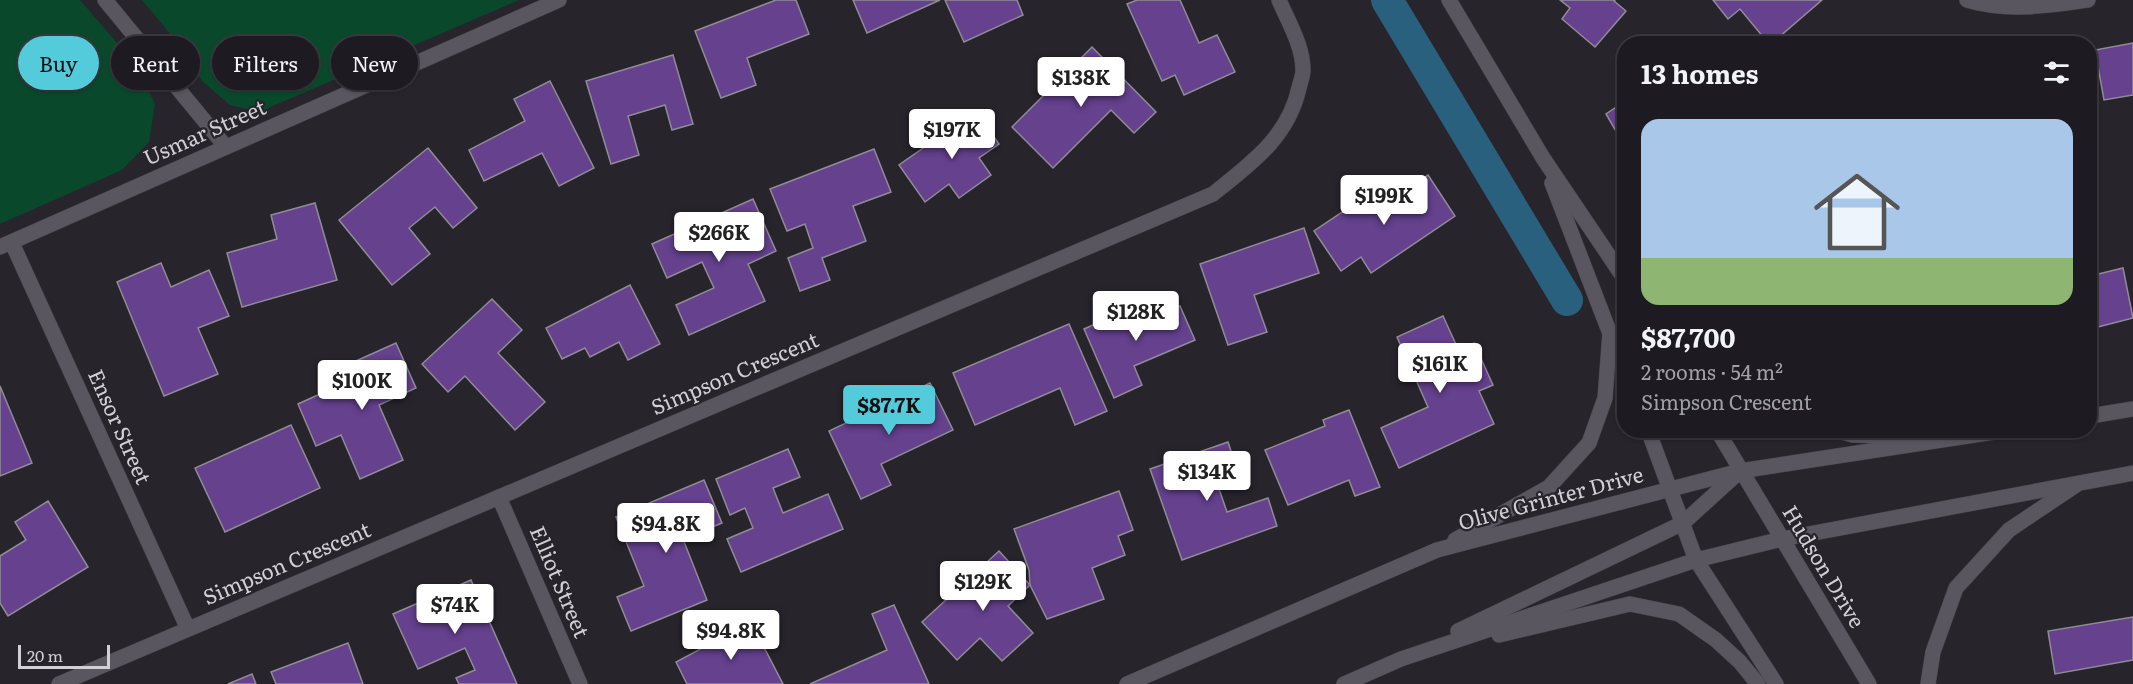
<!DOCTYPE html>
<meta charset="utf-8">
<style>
body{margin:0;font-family:Literata,serif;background:#25242a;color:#f1f3f6;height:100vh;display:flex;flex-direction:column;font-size:22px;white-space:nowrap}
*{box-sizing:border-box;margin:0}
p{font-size:20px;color:#a0a1a5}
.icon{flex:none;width:33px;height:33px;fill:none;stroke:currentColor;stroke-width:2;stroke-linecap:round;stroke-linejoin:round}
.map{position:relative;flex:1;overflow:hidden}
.sheet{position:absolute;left:1617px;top:36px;width:480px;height:402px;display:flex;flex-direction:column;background:#1d1b21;border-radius:24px;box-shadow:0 2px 4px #0004,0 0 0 2px #3b393f}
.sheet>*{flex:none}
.top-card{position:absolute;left:18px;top:36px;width:570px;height:54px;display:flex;gap:12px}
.scale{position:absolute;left:18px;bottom:15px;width:92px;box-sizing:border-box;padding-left:6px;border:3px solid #d2d0d5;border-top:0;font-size:16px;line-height:21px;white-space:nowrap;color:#d2d0d5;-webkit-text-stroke:4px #27242c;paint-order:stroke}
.price{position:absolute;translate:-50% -51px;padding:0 14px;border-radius:6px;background:#fff;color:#222;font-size:20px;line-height:39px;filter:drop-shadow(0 2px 3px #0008)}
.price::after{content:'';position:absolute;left:50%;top:36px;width:18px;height:14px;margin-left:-9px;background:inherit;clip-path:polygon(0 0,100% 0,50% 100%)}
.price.selected{background:#53cbdb;color:#111}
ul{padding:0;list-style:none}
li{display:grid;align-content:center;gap:12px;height:318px;padding:0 24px}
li+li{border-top:2px solid #3b393f}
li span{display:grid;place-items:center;height:186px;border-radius:18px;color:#555}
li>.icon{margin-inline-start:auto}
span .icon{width:108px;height:108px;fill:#fffc;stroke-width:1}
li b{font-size:26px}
h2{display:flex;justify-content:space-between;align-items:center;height:72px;padding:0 24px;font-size:26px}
.chip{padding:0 21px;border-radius:27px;background:#1d1b21;box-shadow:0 2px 4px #0004,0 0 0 2px #3b393f;font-size:21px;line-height:54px}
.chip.selected{background:#53cbdb;color:#111}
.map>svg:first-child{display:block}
.green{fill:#0a482c}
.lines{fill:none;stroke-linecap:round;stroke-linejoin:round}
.canal{stroke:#29607e;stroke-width:32}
.building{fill:#65418e;stroke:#908c96;stroke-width:1.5}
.minor-casing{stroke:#424046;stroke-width:16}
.tertiary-casing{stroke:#424046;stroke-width:16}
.minor{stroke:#5a5660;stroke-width:15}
.tertiary{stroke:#5a5660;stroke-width:15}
.labels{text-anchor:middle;stroke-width:4.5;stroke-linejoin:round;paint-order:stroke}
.street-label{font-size:21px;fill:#d2d0d5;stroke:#27242c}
</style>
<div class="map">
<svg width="2133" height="684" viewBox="0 0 2133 684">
<rect width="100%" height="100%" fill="#27242c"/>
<!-- green -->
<g class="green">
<polygon points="0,0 80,0 135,64 155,104 149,142 122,170 0,224"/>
<polygon points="142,0 519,0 259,112 230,105 202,81 167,30"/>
</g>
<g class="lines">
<!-- canal -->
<polyline class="canal" points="1387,0 1567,300"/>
</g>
<!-- building -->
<g class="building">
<polygon points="776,0 796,0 809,34 747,58 756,85 721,98 695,31"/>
<polygon points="853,0 940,0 867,33"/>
<polygon points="945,0 1017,0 1023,15 964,42"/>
<polygon points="1137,0 1180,0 1199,43 1217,35 1235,72 1184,95 1175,75 1162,81 1127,4"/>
<polygon points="1560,0 1615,0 1614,1 1626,11 1595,47 1562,19 1570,8"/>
<polygon points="1713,0 1822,0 1771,44 1769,44 1740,9 1728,19"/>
<polygon points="2133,43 2133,95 2104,100 2095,50"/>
<polygon points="1092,47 1156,112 1134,133 1111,110 1053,168 1012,127"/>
<polygon points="673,55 693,124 672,130 665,105 628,116 639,155 611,164 586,81"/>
<polygon points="550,81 594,168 559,186 542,153 484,181 469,150 525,121 514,99"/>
<polygon points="1624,102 1624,145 1606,114"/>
<polygon points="976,111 999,144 979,158 991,175 959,198 949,184 925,202 899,165"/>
<polygon points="428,148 477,208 453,228 435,207 409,228 430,254 392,285 339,220"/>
<polygon points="874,149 891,192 853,206 866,241 822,258 830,280 800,291 788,258 813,248 805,224 787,231 770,189"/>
<polygon points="1428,175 1455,216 1371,273 1361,257 1341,271 1314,231 1375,190 1385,205"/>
<polygon points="753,199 776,251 748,264 765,301 689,335 676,305 714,288 702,262 667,278 652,244"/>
<polygon points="315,203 337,280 242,307 227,253 277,239 271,215"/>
<polygon points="1304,228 1319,273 1254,295 1267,332 1228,345 1200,264"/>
<polygon points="161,263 171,287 209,270 229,316 198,328 218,374 164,396 117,282"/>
<polygon points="2123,268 2133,318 2090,329 2090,276"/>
<polygon points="630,285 660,344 628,360 619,342 590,357 585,348 562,359 546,328"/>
<polygon points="492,299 522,330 498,353 545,402 515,430 465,376 448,392 422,364"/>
<polygon points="1150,300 1156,316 1180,306 1195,340 1134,366 1142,385 1114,398 1084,329"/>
<polygon points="1443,316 1459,351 1474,343 1493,385 1479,391 1494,424 1399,468 1381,428 1428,407 1397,337"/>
<polygon points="1069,324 1107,411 1075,425 1060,388 975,425 953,373"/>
<polygon points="396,343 416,388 379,405 403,460 360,479 341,435 316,446 298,404 362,375 356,361"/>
<polygon points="930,383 953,430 881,464 891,485 861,499 829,431"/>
<polygon points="0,386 32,463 0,476"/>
<polygon points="1349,410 1380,487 1355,496 1349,480 1288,505 1265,450 1325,426 1323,420"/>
<polygon points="291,425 320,488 225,532 195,468"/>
<polygon points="1228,442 1240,478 1218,486 1227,512 1268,498 1277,526 1182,560 1150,469"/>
<polygon points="788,449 800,477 773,488 783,513 828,494 843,529 741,572 727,539 753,528 745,508 730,515 716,479"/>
<polygon points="704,480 722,523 683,539 707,600 631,631 617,597 644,586 616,517"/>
<polygon points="1119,491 1133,530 1118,536 1125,555 1092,568 1104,599 1047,619 1030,585 1029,570 1014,529"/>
<polygon points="48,501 88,567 8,616 0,603 0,556 26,540 15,522"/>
<polygon points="999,551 1030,585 1008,606 1033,633 1002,661 980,638 957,660 922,622"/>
<polygon points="471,580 517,684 459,684 456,678 475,670 465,648 418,669 393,614"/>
<polygon points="894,605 929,684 810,684 887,650 872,614"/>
<polygon points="2133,617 2133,660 2055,674 2048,631"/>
<polygon points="751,622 783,684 687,684 676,662"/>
<polygon points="348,643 363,684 276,684 271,672"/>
<polygon points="252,674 256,684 228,684"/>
</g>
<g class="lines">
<defs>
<g id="minor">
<polyline points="105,0 226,147"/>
<path d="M1967,0C2007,12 2047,6 2088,0"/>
<polyline points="12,243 188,629"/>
<polyline points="0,247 559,0"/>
<polyline points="499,497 580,684"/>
<path d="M59,684L1213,194C1250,164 1288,138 1299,88C1300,83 1303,76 1303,70C1303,46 1288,21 1279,0"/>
</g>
<g id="tertiary">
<polyline points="1449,0 1543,158 1624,278"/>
<polyline points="1552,183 1624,370"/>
<polyline points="2090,416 2133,409"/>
<polyline points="1648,430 1696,560 1776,684"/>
<polyline points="1717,430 1869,684"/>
<polyline points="1835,430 1853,435 1924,437"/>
<polyline points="1455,540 1549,487 1589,443 1605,398 1610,332"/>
<polyline points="1458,631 1683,523 1738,473"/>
<polyline points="1499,635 1630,604 1679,614 1716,640 1740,662 1758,684"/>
<polyline points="1127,684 1437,550 1740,471 2007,430"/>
<polyline points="1344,684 1401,659 1696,560 1782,539 2133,473"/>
<polyline points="1928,684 1933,652 1956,588 2009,530 2076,485"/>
</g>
</defs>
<!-- minor casing -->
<use href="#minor" class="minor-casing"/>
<!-- tertiary casing -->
<use href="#tertiary" class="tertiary-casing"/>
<!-- minor -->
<use href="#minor" class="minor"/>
<!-- tertiary -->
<use href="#tertiary" class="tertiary"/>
</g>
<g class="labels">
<!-- street labels -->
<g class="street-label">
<text transform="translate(205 133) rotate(-24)" y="7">Usmar Street</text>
<text transform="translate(735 374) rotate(-23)" y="7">Simpson Crescent</text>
<text transform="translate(119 427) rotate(66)" y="7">Ensor Street</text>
<text transform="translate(1551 499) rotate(-15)" y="7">Olive Grinter Drive</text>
<text transform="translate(287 564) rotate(-23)" y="7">Simpson Crescent</text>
<text transform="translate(1823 567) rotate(59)" y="7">Hudson Drive</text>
<text transform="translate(559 582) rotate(67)" y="7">Elliot Street</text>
</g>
</g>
</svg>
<div class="scale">20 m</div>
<b class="price" style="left:1081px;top:108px">$138K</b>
<b class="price" style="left:952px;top:160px">$197K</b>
<b class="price" style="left:1384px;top:226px">$199K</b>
<b class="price" style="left:719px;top:263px">$266K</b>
<b class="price" style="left:1136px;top:342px">$128K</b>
<b class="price" style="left:1440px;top:394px">$161K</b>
<b class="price" style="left:362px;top:411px">$100K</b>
<b class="price selected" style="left:889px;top:436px">$87.7K</b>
<b class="price" style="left:1207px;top:502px">$134K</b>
<b class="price" style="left:666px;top:554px">$94.8K</b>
<b class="price" style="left:983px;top:612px">$129K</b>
<b class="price" style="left:455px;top:635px">$74K</b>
<b class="price" style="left:731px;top:661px">$94.8K</b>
<div class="top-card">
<a class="chip selected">Buy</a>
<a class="chip">Rent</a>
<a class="chip">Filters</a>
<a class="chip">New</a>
</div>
<section class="sheet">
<h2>13 homes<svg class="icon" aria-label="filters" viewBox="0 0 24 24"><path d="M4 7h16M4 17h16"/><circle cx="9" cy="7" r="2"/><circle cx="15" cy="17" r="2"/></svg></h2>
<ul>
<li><span style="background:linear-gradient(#a9c7e8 75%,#8fb573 0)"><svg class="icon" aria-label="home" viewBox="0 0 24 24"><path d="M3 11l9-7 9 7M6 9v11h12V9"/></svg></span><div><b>$87,700</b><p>2 rooms · 54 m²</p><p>Simpson Crescent</p></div></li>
</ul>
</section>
</div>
